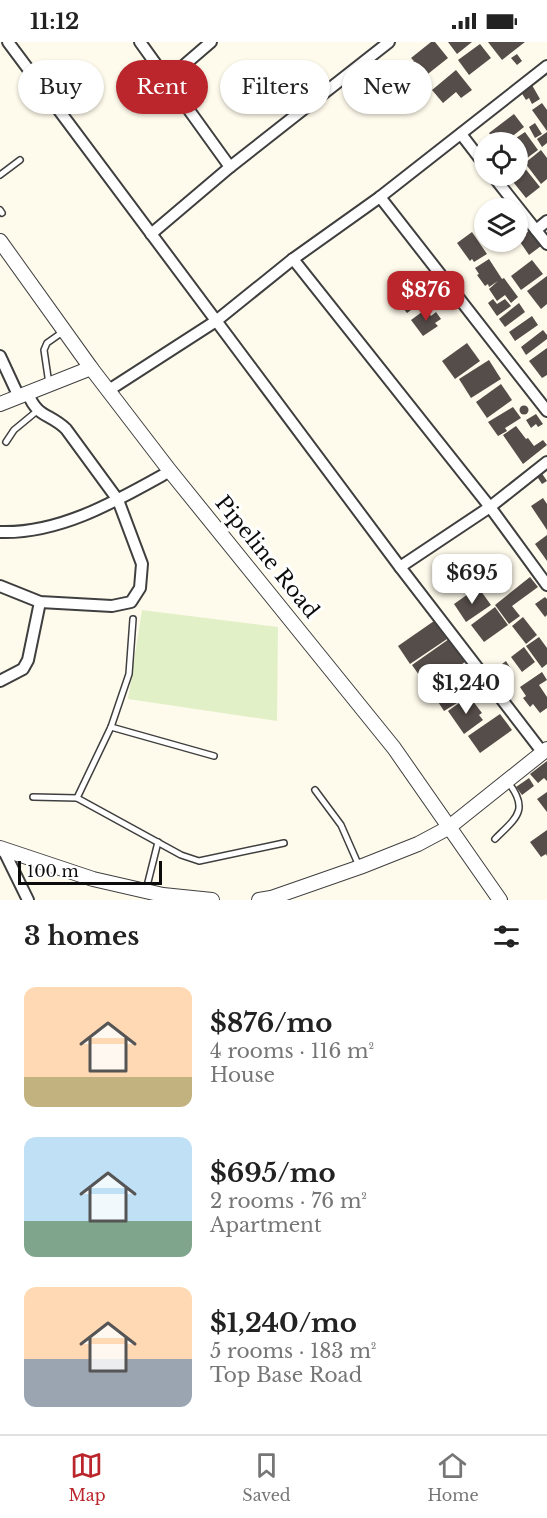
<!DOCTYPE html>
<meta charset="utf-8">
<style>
body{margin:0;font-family:"Libre Baskerville",serif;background:#f2f2f2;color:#222;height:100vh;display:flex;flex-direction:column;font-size:22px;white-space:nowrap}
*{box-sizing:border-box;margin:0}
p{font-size:20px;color:#767676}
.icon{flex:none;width:33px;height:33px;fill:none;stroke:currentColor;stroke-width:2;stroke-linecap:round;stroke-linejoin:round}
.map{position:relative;height:858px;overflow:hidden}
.drawer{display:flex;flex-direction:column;background:#fff;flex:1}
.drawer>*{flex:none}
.top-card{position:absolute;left:18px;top:18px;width:512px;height:54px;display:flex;gap:12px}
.controls{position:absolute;left:474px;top:90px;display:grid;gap:12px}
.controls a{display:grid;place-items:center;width:54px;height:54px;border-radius:50%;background:#fff;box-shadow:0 2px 4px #0004;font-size:30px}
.scale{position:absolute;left:18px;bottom:15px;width:144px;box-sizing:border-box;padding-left:6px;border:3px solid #0c0c0c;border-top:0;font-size:16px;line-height:21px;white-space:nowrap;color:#0c0c0c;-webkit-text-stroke:4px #fff;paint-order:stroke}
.price{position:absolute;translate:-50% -51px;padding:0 14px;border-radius:12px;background:#fff;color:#222;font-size:20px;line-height:39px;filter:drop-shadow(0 2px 3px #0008)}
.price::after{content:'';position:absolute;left:50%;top:36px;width:18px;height:14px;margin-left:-9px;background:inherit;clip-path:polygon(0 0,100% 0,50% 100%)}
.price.current{background:#ba262c;color:#fff}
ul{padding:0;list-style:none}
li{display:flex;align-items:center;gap:18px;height:150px;padding:0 24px}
li span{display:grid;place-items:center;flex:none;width:168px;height:120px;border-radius:12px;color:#555}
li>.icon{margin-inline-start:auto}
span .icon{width:72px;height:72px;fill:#fffc;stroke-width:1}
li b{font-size:26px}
h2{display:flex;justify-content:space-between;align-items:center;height:72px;padding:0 24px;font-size:26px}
.pill{padding:0 21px;border-radius:27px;background:#fff;box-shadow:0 2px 4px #0004;font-size:21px;line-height:54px}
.pill.current{background:#ba262c;color:#fff}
.status{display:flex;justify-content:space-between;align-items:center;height:42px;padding:0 30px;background:#fff;direction:ltr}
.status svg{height:16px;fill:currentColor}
.tabs{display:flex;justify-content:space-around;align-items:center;height:84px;border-top:2px solid #e0e0e0;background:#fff;font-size:16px;color:#767676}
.tabs a{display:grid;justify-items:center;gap:3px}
.tabs .current{color:#ba262c}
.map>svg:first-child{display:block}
.pitch{fill:#e2f0c8}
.building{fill:#554d49}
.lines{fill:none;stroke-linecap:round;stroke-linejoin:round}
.service-casing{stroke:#3f3f3f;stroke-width:8}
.minor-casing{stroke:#3f3f3f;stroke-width:14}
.tertiary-casing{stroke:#3f3f3f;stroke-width:16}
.service{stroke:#fff;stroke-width:5}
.minor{stroke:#fff;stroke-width:10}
.tertiary{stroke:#fff;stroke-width:14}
.labels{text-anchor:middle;stroke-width:6;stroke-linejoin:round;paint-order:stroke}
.street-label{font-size:21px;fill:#0c0c0c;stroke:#fff}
</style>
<div class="status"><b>11:12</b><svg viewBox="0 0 49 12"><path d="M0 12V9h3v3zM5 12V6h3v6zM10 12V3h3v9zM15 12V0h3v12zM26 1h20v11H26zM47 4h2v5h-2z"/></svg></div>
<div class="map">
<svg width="547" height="858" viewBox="0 0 547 858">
<rect width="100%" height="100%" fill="#fffbec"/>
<!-- pitch -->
<polygon class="pitch" points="142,568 278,585 277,679 128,657"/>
<!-- building -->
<g class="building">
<polygon points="431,0 435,0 448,16 414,43 402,28 414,19 411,16"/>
<polygon points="448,0 472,0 457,12"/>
<polygon points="488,0 525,0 502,18"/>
<polygon points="480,2 491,16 469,33 458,18"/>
<polygon points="517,12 522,19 517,23 511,16"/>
<polygon points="456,28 472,48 461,56 456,50 443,61 432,48"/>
<polygon points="532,43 540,57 532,62 529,56 526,58 521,50"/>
<polygon points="542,61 547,68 547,89 532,68"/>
<polygon points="514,72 524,85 505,100 497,100 489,91"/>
<polygon points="535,81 542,92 535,96 529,85"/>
<polygon points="525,90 538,108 523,119 518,112 518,100 510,100"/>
<polygon points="547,90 547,101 542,105 537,97"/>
<polygon points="541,108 547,116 547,137 541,142 525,121"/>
<polygon points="524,125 540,145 526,156 510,136 518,134 518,130"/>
<polygon points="529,189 541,204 529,213 518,197"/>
<polygon points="472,190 487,212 474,220 472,217 470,219 457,201"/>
<polygon points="489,217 502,237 504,236 518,255 511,261 505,253 497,259 489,247 498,239 489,245 488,242 485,244 477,233 479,232 475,226"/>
<polygon points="532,218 543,232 521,248 511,234"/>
<polygon points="425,229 431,237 422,244 427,251 426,257 407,271 393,253"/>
<polygon points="547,234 547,262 541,267 527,249"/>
<polygon points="493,257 497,262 505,257 511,264 497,274 488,261"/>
<polygon points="519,261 525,270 505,285 499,277"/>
<polygon points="426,267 431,274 436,270 441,277 435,281 438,284 423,294 411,278"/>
<polygon points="532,274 538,283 515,299 509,290"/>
<polygon points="543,288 547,293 547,297 526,313 521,305"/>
<polygon points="467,301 480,319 455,337 442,319"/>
<polygon points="547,306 547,333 542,336 529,319"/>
<polygon points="489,318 501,337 471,356 459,337"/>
<polygon points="501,342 512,358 487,376 476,360"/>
<circle cx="524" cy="368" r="4.5"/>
<polygon points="513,365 521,376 505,386 507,389 498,394 488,380"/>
<polygon points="536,372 543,382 538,385 536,382 531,386 526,378"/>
<polygon points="516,384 526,397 528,396 534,404 543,398 547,403 523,422 503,393"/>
<polygon points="541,430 547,439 542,442 536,433"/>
<polygon points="543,456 547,462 547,488 531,464"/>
<polygon points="547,493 547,519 535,502"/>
<polygon points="502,526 511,540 501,547 492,533"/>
<polygon points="530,535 538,545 512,564 520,574 509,582 495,563"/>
<polygon points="478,545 491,563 466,580 454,562"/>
<polygon points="545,555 547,557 547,573 545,575 535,562"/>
<polygon points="495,565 508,583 484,600 471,583"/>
<polygon points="523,575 537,593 526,602 512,584"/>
<polygon points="434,579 447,597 410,622 398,604"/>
<polygon points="539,595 547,606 547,622 542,626 526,604"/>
<polygon points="449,597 465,620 428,646 412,623"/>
<polygon points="524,605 535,620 522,630 511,615"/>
<polygon points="506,619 511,627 503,633 506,637 498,642 490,631"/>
<polygon points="466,622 481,646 444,669 429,646"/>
<polygon points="542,630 547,638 539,643 547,655 547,666 540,671 533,662 530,665 523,656 526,654 520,645"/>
<polygon points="469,654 482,671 479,673 483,678 464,692 448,669"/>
<polygon points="500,672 512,688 480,711 468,694"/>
<polygon points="547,719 547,739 544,736 538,741 530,732"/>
<polygon points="529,736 534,744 522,753 516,745"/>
<polygon points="547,750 547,770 537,757"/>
<polygon points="547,788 547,814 546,812 541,815 530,800"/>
</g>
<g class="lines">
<defs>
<g id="service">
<polyline points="0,133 20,118"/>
<polyline points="0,168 2,171"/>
<polyline points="49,342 44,308 47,301 64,289"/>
<polyline points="6,400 14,388 37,369"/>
<polyline points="111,685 214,714"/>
<polyline points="315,748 341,783 359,824"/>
<polyline points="33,755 77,756 181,813 199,819 284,801"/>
<polyline points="77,756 111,685 129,632 133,577"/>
<path d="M495,797C516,776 530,768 508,740"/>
<polyline points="146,848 158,800"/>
</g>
<g id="minor">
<polyline points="8,0 400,525 543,711"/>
<polyline points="140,0 230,125"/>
<polyline points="168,37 211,0"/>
<polyline points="461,92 484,122"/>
<polyline points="493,134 547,202"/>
<polyline points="380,155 547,369"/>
<polyline points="536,188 547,179"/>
<polyline points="151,192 230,125 389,0"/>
<polyline points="293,217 490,465 547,543"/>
<polyline points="0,314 19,355"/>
<polyline points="109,348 216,279 293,217 380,155 547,24"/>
<path d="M0,490C61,492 118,458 170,429"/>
<polyline points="400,525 490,465 547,420"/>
<path d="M0,544L40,560L112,564L131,560L140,546L142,522L118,458L66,387C49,371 38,376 28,352"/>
<polyline points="0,639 23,627 28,618 40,560"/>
<polyline points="3,807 28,858"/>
</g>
<g id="tertiary">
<polyline points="0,199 91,326 170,429 394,706 500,858"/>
<polyline points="0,362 91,326"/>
<polyline points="0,806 93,837 163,853 212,858"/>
<polyline points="259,858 271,856 360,825 418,802 448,786 547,707"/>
</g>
</defs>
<!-- service casing -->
<use href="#service" class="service-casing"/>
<!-- minor casing -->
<use href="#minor" class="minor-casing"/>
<!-- tertiary casing -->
<use href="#tertiary" class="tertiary-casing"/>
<!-- service -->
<use href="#service" class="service"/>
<!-- minor -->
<use href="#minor" class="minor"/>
<!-- tertiary -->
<use href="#tertiary" class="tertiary"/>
</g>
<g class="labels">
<!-- street labels -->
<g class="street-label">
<text transform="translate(267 515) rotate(51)" y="7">Pipeline Road</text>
</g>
</g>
</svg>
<div class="controls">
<a><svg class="icon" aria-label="locate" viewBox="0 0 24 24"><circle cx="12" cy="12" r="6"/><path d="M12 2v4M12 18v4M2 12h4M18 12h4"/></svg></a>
<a><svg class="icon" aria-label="layers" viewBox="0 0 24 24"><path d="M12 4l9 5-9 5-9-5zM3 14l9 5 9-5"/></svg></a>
</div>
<div class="scale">100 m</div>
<b class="price current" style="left:426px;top:280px">$876</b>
<b class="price" style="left:472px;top:563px">$695</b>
<b class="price" style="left:466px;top:673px">$1,240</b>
<div class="top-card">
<a class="pill">Buy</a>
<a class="pill current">Rent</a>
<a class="pill">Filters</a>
<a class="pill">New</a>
</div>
</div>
<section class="drawer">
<h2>3 homes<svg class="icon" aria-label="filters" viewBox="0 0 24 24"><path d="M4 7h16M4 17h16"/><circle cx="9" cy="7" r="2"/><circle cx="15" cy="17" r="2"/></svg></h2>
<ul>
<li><span style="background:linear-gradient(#ffd9b3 75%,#c2b280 0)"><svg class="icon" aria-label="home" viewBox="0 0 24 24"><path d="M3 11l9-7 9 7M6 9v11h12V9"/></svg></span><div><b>$876/mo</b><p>4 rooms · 116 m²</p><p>House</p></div></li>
<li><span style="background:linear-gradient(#bfe0f5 70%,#7fa58c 0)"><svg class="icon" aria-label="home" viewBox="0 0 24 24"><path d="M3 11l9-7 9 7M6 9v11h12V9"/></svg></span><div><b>$695/mo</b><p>2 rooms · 76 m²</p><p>Apartment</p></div></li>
<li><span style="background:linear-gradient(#ffd9b3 60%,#9aa5b1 0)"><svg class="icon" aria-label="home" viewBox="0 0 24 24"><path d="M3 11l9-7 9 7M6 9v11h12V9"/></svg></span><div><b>$1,240/mo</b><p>5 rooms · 183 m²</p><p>Top Base Road</p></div></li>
</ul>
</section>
<nav class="tabs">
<a class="current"><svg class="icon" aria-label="map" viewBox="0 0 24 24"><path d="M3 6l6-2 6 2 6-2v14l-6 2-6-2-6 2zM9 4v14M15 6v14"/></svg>Map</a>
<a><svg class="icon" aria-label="saved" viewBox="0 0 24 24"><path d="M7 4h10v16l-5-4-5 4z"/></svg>Saved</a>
<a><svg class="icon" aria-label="home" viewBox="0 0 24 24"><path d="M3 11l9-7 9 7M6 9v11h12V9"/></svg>Home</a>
</nav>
